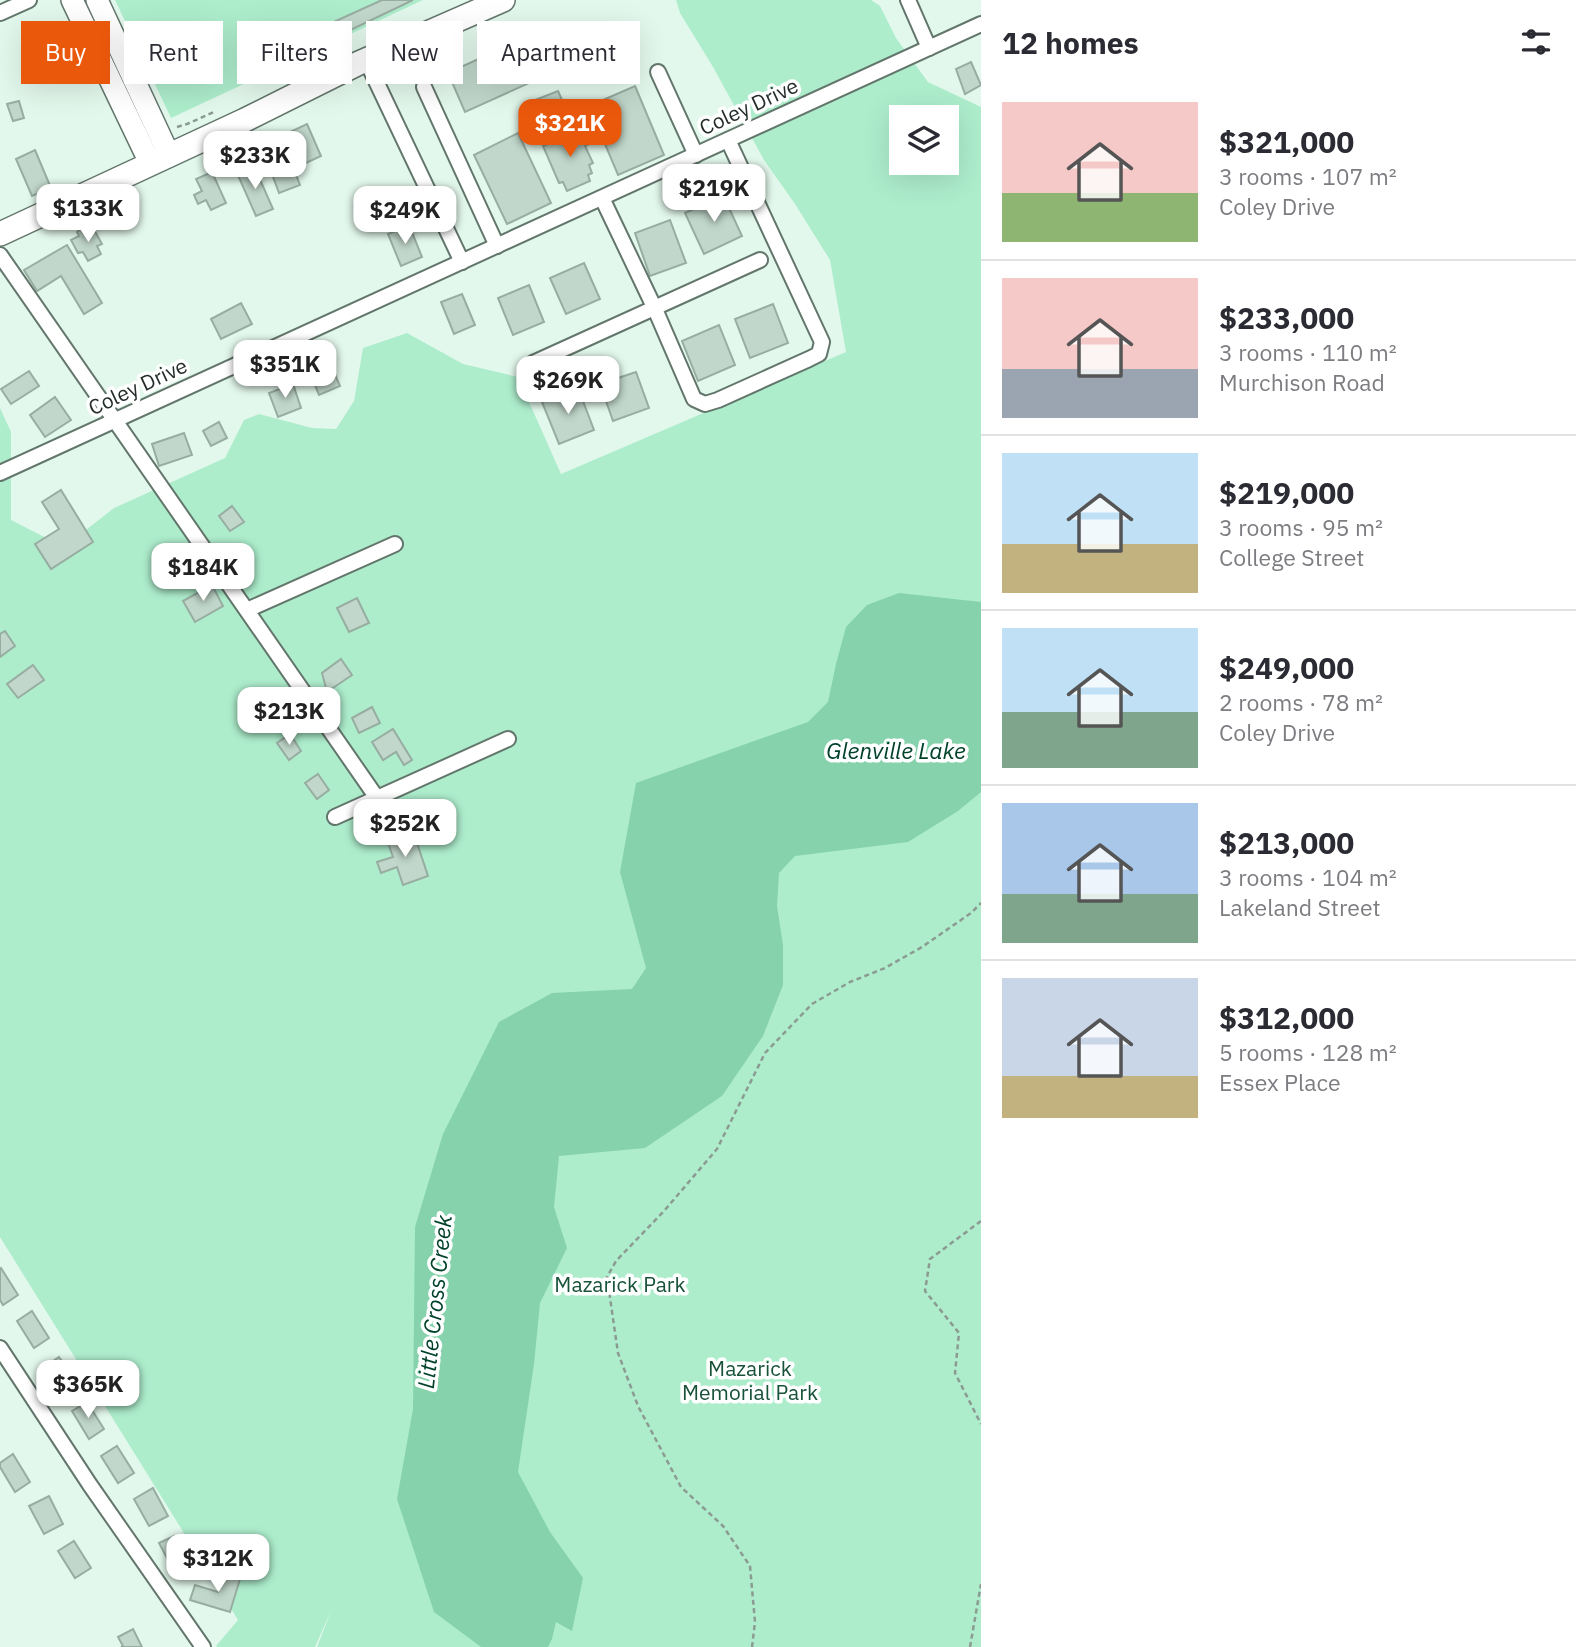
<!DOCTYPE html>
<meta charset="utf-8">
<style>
body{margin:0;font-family:"IBM Plex Sans",sans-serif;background:#f7f7f7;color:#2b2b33;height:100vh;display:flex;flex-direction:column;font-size:26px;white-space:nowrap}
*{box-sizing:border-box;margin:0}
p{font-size:23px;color:#7c7c81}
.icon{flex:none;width:38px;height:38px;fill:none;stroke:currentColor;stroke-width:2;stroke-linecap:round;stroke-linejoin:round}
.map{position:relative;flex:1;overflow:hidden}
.drawer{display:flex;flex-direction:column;background:#fff;width:595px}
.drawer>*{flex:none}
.hud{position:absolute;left:21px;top:21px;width:665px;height:63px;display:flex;gap:14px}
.tools{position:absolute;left:889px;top:105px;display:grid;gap:14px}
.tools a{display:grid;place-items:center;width:70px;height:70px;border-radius:0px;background:#fff;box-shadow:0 7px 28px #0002;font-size:35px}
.price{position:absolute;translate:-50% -60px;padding:0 16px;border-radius:14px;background:#fff;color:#222;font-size:23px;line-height:46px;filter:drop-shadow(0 2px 4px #0008)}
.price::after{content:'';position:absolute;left:50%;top:42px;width:21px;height:16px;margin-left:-10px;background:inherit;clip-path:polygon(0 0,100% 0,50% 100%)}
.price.active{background:#ea580c;color:#fff}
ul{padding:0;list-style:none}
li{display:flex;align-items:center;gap:21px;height:175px;padding:0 21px}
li+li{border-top:2px solid #e1e1e2}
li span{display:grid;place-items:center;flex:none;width:196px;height:140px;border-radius:0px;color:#555}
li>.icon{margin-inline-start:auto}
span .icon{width:84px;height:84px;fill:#fffc;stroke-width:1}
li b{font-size:30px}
h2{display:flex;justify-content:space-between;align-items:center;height:84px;padding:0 21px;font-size:30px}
.pill{padding:0 24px;border-radius:0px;background:#fff;box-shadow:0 7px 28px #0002;font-size:24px;line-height:63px}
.pill.active{background:#ea580c;color:#fff}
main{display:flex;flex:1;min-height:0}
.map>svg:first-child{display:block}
.green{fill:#adedcc;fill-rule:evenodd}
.water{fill:#86d2ac}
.building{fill:#c1d7cb;stroke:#98ada1;stroke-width:2}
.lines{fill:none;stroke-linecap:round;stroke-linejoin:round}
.street-casing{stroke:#63766c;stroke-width:18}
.secondary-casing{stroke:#63766c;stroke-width:24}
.primary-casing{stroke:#63766c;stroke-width:26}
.path{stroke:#8c9b92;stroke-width:2.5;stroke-dasharray:5 3.5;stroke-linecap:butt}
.street{stroke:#fff;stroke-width:14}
.secondary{stroke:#fff;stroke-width:21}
.primary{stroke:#fff;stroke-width:23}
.labels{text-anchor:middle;stroke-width:7;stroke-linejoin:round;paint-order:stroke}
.street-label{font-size:21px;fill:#242d28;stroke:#fff}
.park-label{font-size:21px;fill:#175239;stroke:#fff}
.water-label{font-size:23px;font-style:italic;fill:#004129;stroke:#fff}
</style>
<main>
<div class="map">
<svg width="981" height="1647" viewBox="0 0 981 1647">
<rect width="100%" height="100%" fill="#e3f8ec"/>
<!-- green -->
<g class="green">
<polygon points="115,0 423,0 171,118"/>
<path d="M676,0H871L880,6L896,38L928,82L981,107V1647H317L331,1611L315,1647H217L216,1646L238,1620L0,1237V408L11,432V520L64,547L114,508L225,458L244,420L259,414L312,428L336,429L354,401L363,348L407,333L463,364L518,377L561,474L846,352L830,260L795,204L764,160L713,67L680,13ZM901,117H947V163H901Z"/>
</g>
<!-- water -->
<polygon class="water" points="899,593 981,602 981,792 958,811 908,842 795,856 779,873 777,906 783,945 783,985 763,1036 722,1096 645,1148 559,1156 554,1207 567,1248 540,1303 534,1364 518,1472 550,1532 583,1578 572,1631 556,1622 552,1639 548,1647 481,1647 434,1612 397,1499 413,1409 415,1227 443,1134 499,1022 552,993 632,989 646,968 620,872 636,783 808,722 828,702 836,664 846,627 867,605"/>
<!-- building -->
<g class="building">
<polygon points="382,0 413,0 248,79 241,64"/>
<polygon points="554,24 571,62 535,79 518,40"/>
<polygon points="511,44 529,83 465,112 448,73"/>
<polygon points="971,62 981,85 965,94 956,69"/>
<polygon points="635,86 664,155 618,175 589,106"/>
<polygon points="558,91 562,100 557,101 559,106 542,113 534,110 533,103 535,100"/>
<polygon points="19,101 24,118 13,121 7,104"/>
<polygon points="307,124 321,156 304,164 290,132"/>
<polygon points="566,130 569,136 583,130 589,144 585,146 593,163 589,165 592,173 588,175 590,181 567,191 563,182 559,183 543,146 556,141 554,135"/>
<polygon points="518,133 551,203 507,224 474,155"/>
<polygon points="35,150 51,188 32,196 16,159"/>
<polygon points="288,155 300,185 279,193 268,163"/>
<polygon points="254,166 273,209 256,216 237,173"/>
<polygon points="212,172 226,203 211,210 206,200 198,204 194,195 202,191 196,179"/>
<polygon points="723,195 742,236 704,254 685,213"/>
<polygon points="670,220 686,263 650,276 635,233"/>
<polygon points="409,225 422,257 401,266 388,234"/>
<polygon points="93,228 102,244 97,246 101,254 88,261 83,252 78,253 71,240 79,236 77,232 81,229 83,233"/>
<polygon points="67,245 102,303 84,314 61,276 37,291 24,270"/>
<polygon points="584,263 600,299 566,314 550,278"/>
<polygon points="529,285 544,322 513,335 498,298"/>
<polygon points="462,294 475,325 454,334 441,302"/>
<polygon points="241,303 252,324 221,339 211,319"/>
<polygon points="773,304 788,343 750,358 735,319"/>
<polygon points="719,325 735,365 698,381 682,341"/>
<polygon points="326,354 340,386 319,395 306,363"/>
<polygon points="29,371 39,386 11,404 1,389"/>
<polygon points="636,372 649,408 613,421 600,384"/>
<polygon points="293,384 301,408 278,417 269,393"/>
<polygon points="578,388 594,430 559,444 542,402"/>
<polygon points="55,397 71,420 45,437 30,415"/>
<polygon points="219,422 227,438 211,446 203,431"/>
<polygon points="184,433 192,455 159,466 152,444"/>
<polygon points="61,490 93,542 51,569 35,544 59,529 42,502"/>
<polygon points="232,506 244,522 230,531 219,516"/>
<polygon points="212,585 223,606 195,622 183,601"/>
<polygon points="357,598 369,623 349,632 337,608"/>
<polygon points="5,631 15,646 0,657 0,634"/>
<polygon points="341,659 352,675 327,692 322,673"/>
<polygon points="33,665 44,680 18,698 7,684"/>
<polygon points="372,707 380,723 359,733 352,718"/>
<polygon points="393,729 412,760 404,765 396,752 383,760 372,742"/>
<polygon points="290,734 301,751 289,760 277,743"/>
<polygon points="318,774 329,790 317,799 305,783"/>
<polygon points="413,831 428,876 403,885 397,867 381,873 377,862 393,857 387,840"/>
<polygon points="1,1268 18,1295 3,1305 0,1300 0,1269"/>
<polygon points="32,1311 49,1338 34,1348 17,1321"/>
<polygon points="59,1357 78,1383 60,1395 42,1369"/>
<polygon points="87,1402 104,1429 89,1439 72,1411"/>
<polygon points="117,1446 134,1473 118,1483 101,1456"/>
<polygon points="13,1454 30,1482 15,1492 0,1467 0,1463"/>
<polygon points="153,1488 168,1516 149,1526 134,1499"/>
<polygon points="49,1496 63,1524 44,1534 29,1506"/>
<polygon points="174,1536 185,1556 170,1564 159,1543"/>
<polygon points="74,1541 91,1568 75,1578 58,1551"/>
<polygon points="223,1574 240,1579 230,1612 190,1600 195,1585 218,1592"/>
<polygon points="133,1629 142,1647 121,1647 123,1646 118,1637"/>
</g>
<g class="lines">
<defs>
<g id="street">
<polyline points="908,0 929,48"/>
<polyline points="0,13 29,0"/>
<polyline points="366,60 462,262"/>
<polyline points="658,72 696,155"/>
<polyline points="424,87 497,246"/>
<polyline points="602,198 655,309 694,399 705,404 718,400 809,359 819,354 822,342 728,140"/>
<polyline points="0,255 377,798"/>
<polyline points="533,363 760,260"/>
<polyline points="0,473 981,24"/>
<polyline points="247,610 395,544"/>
<polyline points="335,817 508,739"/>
<polyline points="0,1348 90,1485 203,1647"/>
</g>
<g id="secondary">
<polyline points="72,0 150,163"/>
<polyline points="97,0 169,155"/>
</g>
<polyline id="primary" points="0,234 245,120 359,63 503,0"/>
</defs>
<!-- street casing -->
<use href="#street" class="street-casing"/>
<!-- secondary casing -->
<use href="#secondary" class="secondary-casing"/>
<!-- primary casing -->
<use href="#primary" class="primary-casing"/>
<!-- path -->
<g class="path">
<polyline points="177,127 187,124 216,111"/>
<polyline points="981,1221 930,1259 925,1291 959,1333 955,1373 981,1424"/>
<polyline points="752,1647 755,1622 750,1566 723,1526 681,1487 638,1406 618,1353 607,1277 616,1261 664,1211 717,1149 765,1053 812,1004 850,982 885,968 922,947 971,913 981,903"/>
<polyline points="970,1647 981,1584"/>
</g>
<!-- street -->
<use href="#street" class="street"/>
<!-- secondary -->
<use href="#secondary" class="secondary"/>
<!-- primary -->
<use href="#primary" class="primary"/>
</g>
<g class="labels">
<!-- street labels -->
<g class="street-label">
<text transform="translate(749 107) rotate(-25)" y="7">Coley Drive</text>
<text transform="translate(138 387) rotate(-25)" y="7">Coley Drive</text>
</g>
<!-- park labels -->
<g class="park-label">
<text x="620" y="1292">Mazarick Park</text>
<text x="750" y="1376">Mazarick<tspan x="750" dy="24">Memorial Park</tspan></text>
</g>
<!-- water labels -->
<g class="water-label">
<text x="896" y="759">Glenville Lake</text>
<text transform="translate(435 1302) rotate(-84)" y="8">Little Cross Creek</text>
</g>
</g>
</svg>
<div class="tools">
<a><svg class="icon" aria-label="layers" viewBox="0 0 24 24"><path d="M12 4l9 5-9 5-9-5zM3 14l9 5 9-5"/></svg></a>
</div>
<b class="price active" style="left:570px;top:159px">$321K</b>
<b class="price" style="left:255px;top:191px">$233K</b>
<b class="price" style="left:714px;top:224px">$219K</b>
<b class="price" style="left:88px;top:244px">$133K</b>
<b class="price" style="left:405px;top:246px">$249K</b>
<b class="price" style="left:285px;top:400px">$351K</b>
<b class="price" style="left:568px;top:416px">$269K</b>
<b class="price" style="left:203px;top:603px">$184K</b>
<b class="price" style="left:289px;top:747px">$213K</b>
<b class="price" style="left:405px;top:859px">$252K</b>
<b class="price" style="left:88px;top:1420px">$365K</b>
<b class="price" style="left:218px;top:1594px">$312K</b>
<div class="hud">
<a class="pill active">Buy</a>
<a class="pill">Rent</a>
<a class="pill">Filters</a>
<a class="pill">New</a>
<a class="pill">Apartment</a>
</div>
</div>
<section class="drawer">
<h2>12 homes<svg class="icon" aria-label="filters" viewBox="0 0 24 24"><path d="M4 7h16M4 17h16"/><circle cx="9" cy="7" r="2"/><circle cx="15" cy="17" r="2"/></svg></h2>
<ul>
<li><span style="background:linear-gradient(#f6c9c9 65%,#8fb573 0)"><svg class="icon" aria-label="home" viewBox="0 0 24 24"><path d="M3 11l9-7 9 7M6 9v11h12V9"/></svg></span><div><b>$321,000</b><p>3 rooms · 107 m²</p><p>Coley Drive</p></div></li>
<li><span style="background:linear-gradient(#f6c9c9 65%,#9aa5b1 0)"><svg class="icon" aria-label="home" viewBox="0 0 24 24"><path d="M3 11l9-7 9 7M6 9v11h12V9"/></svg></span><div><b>$233,000</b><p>3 rooms · 110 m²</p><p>Murchison Road</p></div></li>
<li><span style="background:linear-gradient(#bfe0f5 65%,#c2b280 0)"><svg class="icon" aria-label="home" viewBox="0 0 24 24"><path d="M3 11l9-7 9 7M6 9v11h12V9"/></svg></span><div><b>$219,000</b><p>3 rooms · 95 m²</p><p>College Street</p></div></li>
<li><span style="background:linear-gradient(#bfe0f5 60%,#7fa58c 0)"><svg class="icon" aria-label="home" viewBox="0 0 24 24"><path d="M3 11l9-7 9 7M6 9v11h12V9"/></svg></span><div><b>$249,000</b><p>2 rooms · 78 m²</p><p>Coley Drive</p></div></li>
<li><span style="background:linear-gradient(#a9c7e8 65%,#7fa58c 0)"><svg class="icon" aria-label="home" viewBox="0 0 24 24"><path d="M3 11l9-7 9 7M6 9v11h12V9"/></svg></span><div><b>$213,000</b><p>3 rooms · 104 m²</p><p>Lakeland Street</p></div></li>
<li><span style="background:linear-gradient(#c9d6e8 70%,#c2b280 0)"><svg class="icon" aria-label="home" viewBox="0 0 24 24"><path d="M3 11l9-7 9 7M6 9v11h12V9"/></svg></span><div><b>$312,000</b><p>5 rooms · 128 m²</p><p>Essex Place</p></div></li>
</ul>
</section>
</main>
